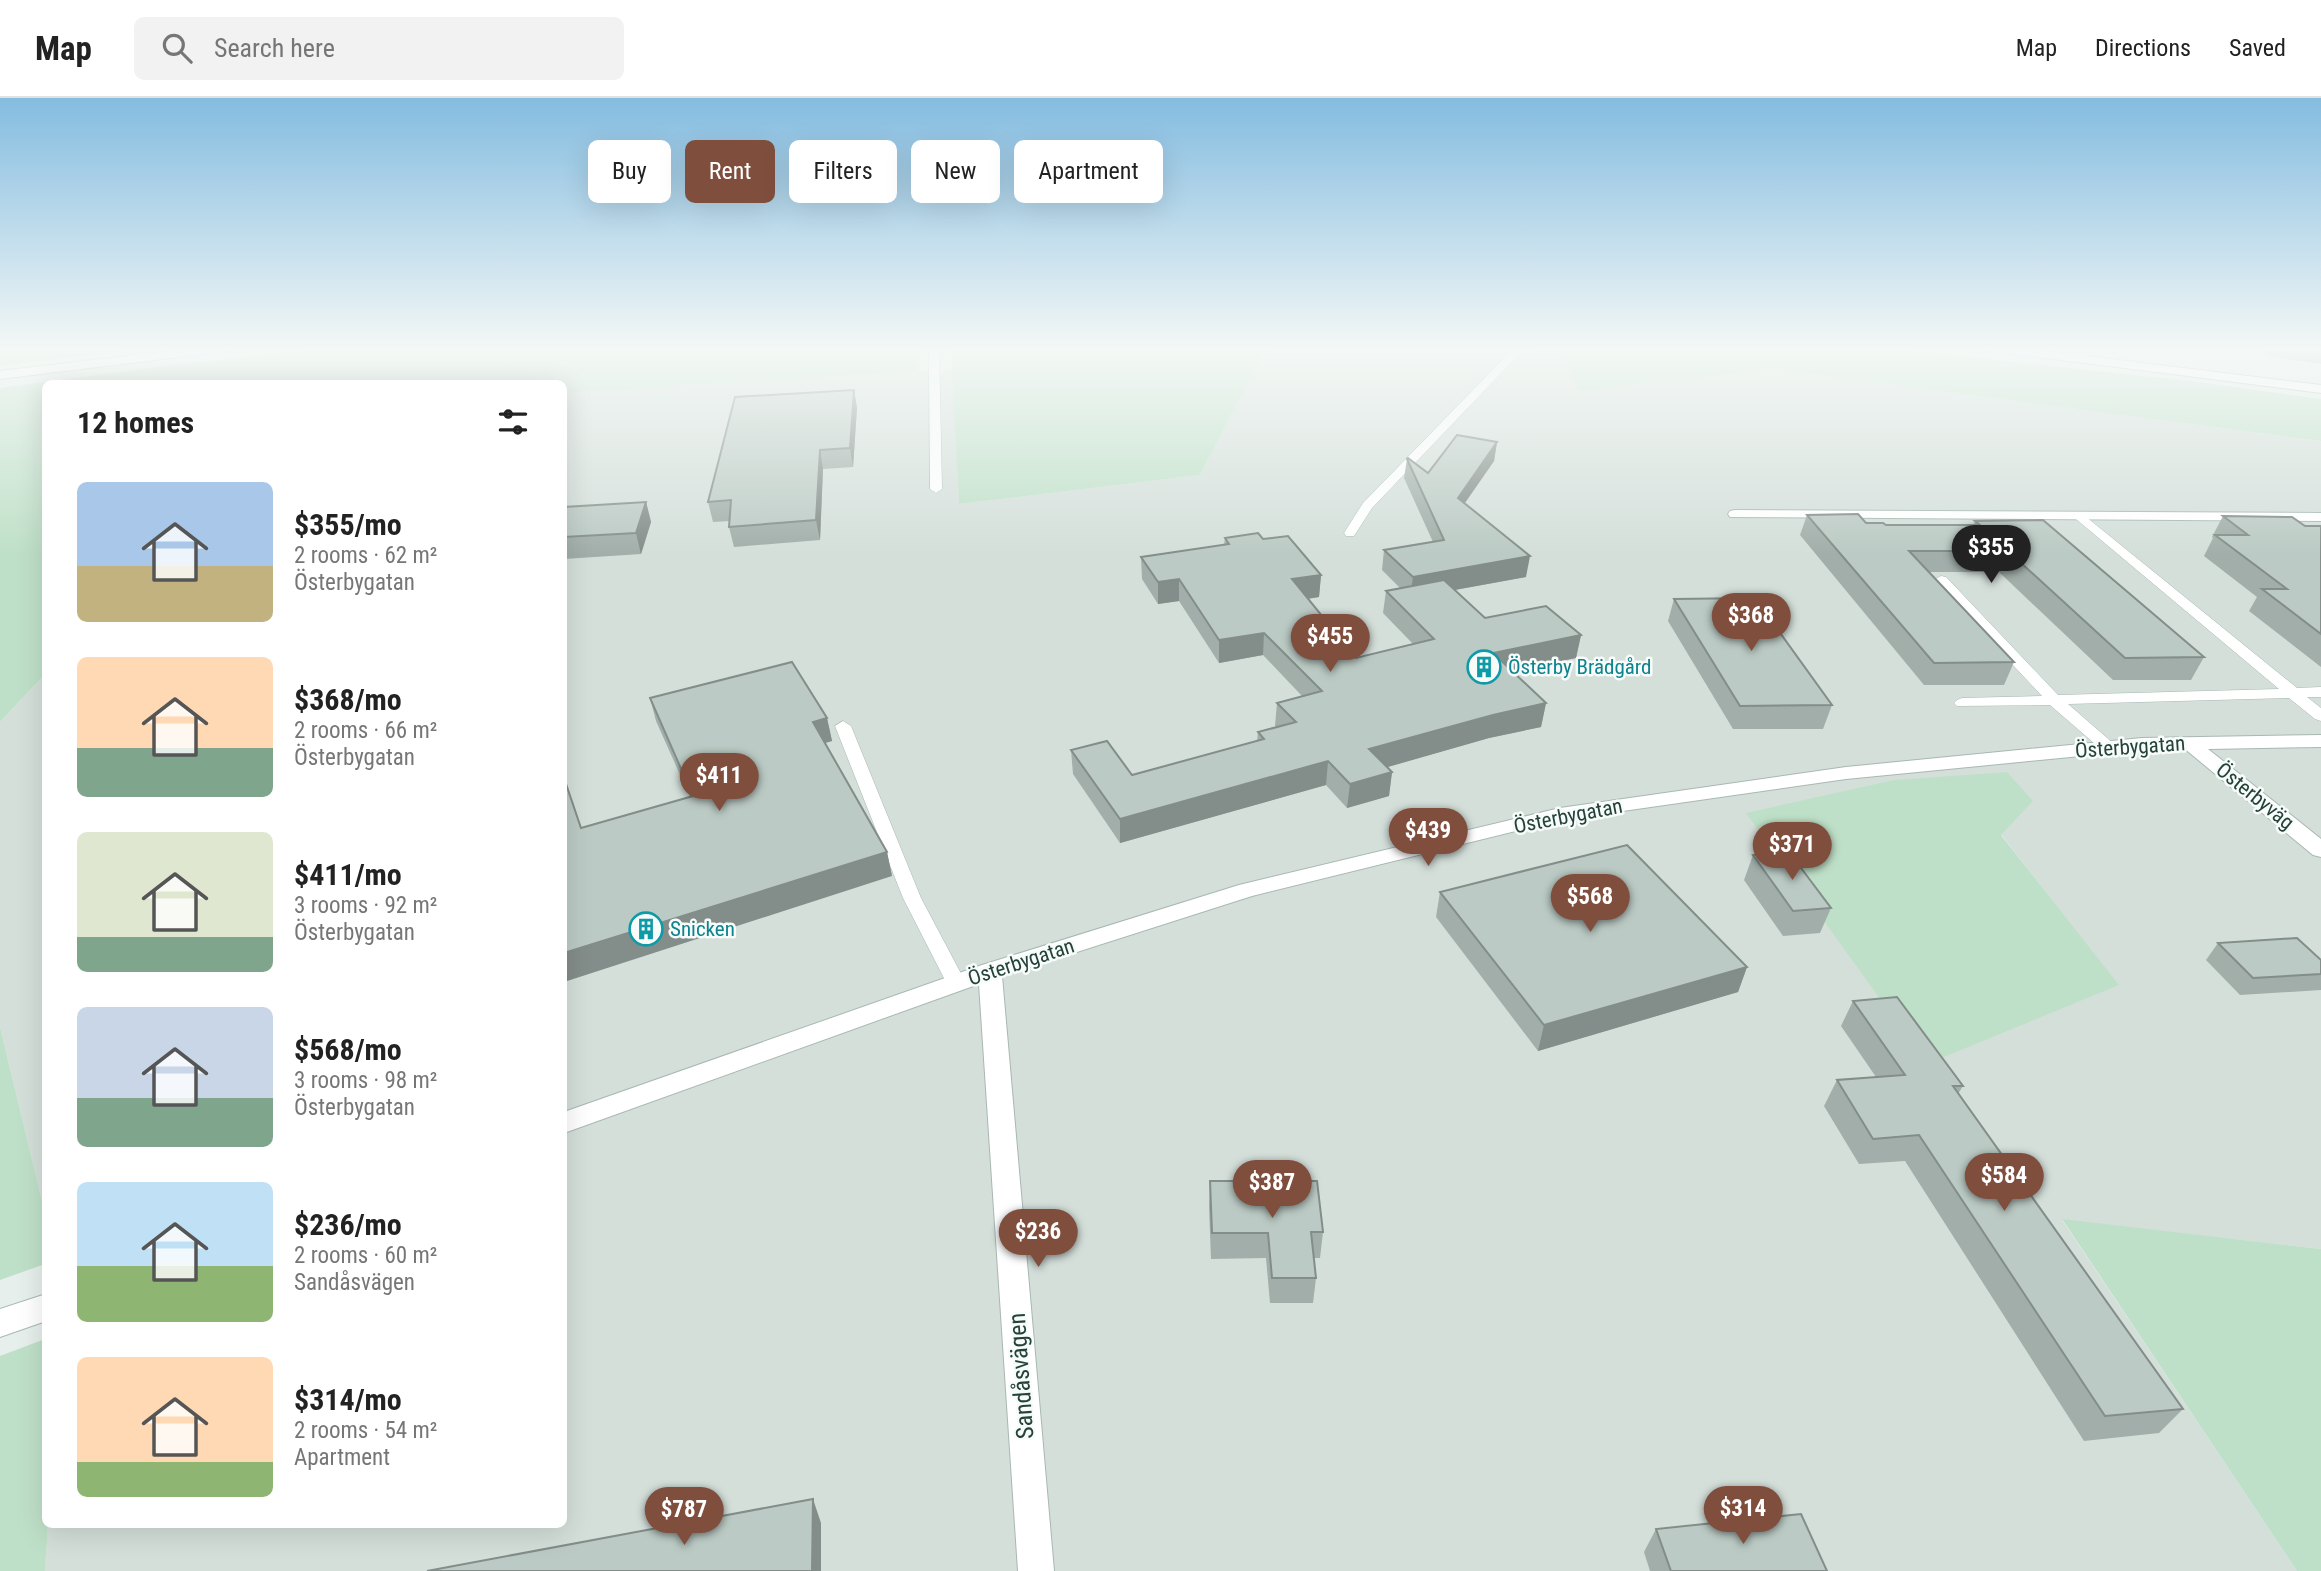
<!DOCTYPE html>
<meta charset="utf-8">
<style>
body{margin:0;font-family:"Roboto Condensed",sans-serif;background:#f2f2f2;color:#222;height:100vh;display:flex;flex-direction:column;font-size:26px;white-space:nowrap}
*{box-sizing:border-box;margin:0}
p{font-size:23px;color:#767676}
.icon{flex:none;width:38px;height:38px;fill:none;stroke:currentColor;stroke-width:2;stroke-linecap:round;stroke-linejoin:round}
.map{position:relative;flex:1;overflow:hidden}
.sheet{position:absolute;left:42px;top:282px;width:525px;height:1148px;display:flex;flex-direction:column;background:#fff;border-radius:10px;box-shadow:0 7px 28px #0002}
.sheet>*{flex:none}
.top-card{position:absolute;left:588px;top:42px;width:665px;height:63px;display:flex;gap:14px}
.price{position:absolute;translate:-50% -60px;padding:0 16px;border-radius:24px;background:#804e3d;color:#fff;font-size:23px;line-height:46px;filter:drop-shadow(0 2px 4px #0008)}
.price::after{content:'';position:absolute;left:50%;top:42px;width:21px;height:16px;margin-left:-10px;background:inherit;clip-path:polygon(0 0,100% 0,50% 100%)}
.price.current{background:#222;color:#fff}
ul{padding:0;list-style:none}
li{display:flex;align-items:center;gap:21px;height:175px;padding:0 35px}
li span{display:grid;place-items:center;flex:none;width:196px;height:140px;border-radius:10px;color:#555}
li>.icon{margin-inline-start:auto}
span .icon{width:84px;height:84px;fill:#fffc;stroke-width:1}
li b{font-size:30px}
h2{display:flex;justify-content:space-between;align-items:center;height:84px;padding:0 35px;font-size:30px}
.pill{padding:0 24px;border-radius:10px;background:#fff;box-shadow:0 7px 28px #0002;font-size:24px;line-height:63px}
.pill.current{background:#804e3d;color:#fff}
header{display:flex;align-items:center;gap:42px;box-sizing:border-box;height:98px;padding:0 35px;background:#fff;border-bottom:2px solid #e0e0e0}
header strong{font-size:33px}
nav{display:flex;gap:38px;margin-inline-start:auto;font-size:24px}
.search{width:490px;height:63px;background:#f2f2f2;display:flex;align-items:center;gap:18px;box-sizing:border-box;padding:0 24px;border-radius:10px;color:#767676;font-size:26px}
.map>svg:first-child{display:block}
.built{fill:#d4dfda;fill-rule:evenodd}
.green{fill:#bfe0c8}
.lines{fill:none;stroke-linecap:round;stroke-linejoin:round}
.service-casing{stroke:#a8b8b2;stroke-width:1}
.minor-casing{stroke:#a8b8b2;stroke-width:2}
.secondary-casing{stroke:#a4bbb3;stroke-width:2}
.service{fill:#fff;fill-rule:evenodd}
.minor{fill:#fff;fill-rule:evenodd}
.secondary{fill:#fff;fill-rule:evenodd}
.wall{fill:#a1aea9}
.shaded-wall{fill:#838d89}
.building{fill:#bbcac4;stroke:#838d89;stroke-width:2}
.labels{text-anchor:middle;stroke-width:5;stroke-linejoin:round;paint-order:stroke}
.culture-label{font-size:21px;fill:#0d838f;stroke:#f7fbf9;text-anchor:start}
.street-label{font-size:21px;fill:#24423a;stroke:#f7fbf9}
.near-street-label{font-size:24px;fill:#24423a;stroke:#f7fbf9}
</style>
<header>
<strong>Map</strong>
<div class="search"><svg class="icon" aria-label="search" viewBox="0 0 24 24"><circle cx="10" cy="10" r="6"/><path d="M15 15l6 6"/></svg>Search here</div>
<nav><a>Map</a><a>Directions</a><a>Saved</a></nav>
</header>
<div class="map">
<svg width="2321" height="1473" viewBox="0 0 2321 1473">
<rect width="100%" height="100%" fill="#e6efeb"/>
<!-- built -->
<g class="built">
<path d="M1266,250H1515L1560,255L1579,293L1775,271L2321,343V1151L2062,1122L2297,1473H45L48,1426H564V295L953,271L959,406L1200,377ZM2007,674L2001,736L2050,800L1927,966Z"/>
<polygon points="45,576 45,1116 0,929 0,624"/>
</g>
<!-- green -->
<g class="green">
<polygon points="0,250 146,250 0,268"/>
<polygon points="335,250 920,250 919,273 564,295 564,285 46,285 45,576 0,624 0,290 172,267"/>
<polygon points="951,250 1266,250 1200,377 959,406"/>
<polygon points="1515,250 1885,250 2189,283 2321,301 2321,343 1775,271 1579,293 1560,255"/>
<polygon points="2007,674 2033,703 2001,737 2119,887 1927,966 1746,715 1894,682"/>
<polygon points="0,929 45,1116 45,1166 0,1182"/>
<polygon points="2062,1121 2321,1151 2321,1473 2297,1473"/>
<polygon points="45,1241 48,1426 45,1473 0,1473 0,1258"/>
</g>
<g class="lines">
<defs>
<g id="service">
<polygon points="929,250 939,250 942,391 936,395 930,391"/>
<polygon points="1514,250 1525,250 1372,410 1354,438 1346,438 1344,435 1363,405"/>
<polygon points="2080,414 2297,590 2321,589 2321,599 2307,599 2321,610 2321,623 2315,621 2289,600 2068,606 2114,646 2116,649 2108,654 2102,652 2050,607 1957,608 1954,605 1957,602 1962,600 2042,598 1936,485 1934,482 1941,478 1946,479 2058,597 2279,591 2076,421 2074,418"/>
<polygon points="843,623 851,628 921,800 966,885 963,890 949,890 903,800 835,628"/>
</g>
<g id="minor">
<polygon points="1735,412 2321,415 2321,423 1730,419 1728,416 1730,413"/>
<polygon points="2321,637 2321,649 2208,651 2321,741 2321,759 2313,757 2185,651 2142,652 1846,681 1560,722 1252,798 1002,878 1054,1473 1018,1473 979,886 564,1035 564,1014 982,867 1239,787 1560,710 1846,669 2142,640"/>
<polygon points="46,1196 46,1223 0,1239 0,1211"/>
</g>
<g id="secondary">
<polygon points="195,250 233,250 228,253 0,281 0,273"/>
<polygon points="1985,250 2021,250 2321,287 2321,295 1990,253"/>
</g>
</defs>
<!-- service casing -->
<use href="#service" class="service-casing"/>
<!-- minor casing -->
<use href="#minor" class="minor-casing"/>
<!-- secondary casing -->
<use href="#secondary" class="secondary-casing"/>
<!-- service -->
<use href="#service" class="service"/>
<!-- minor -->
<use href="#minor" class="minor"/>
<!-- secondary -->
<use href="#secondary" class="secondary"/>
</g>
<!-- wall -->
<g class="wall">
<polygon points="2265,250 2321,250 2321,266 2266,258"/>
<polygon points="854,292 857,310 853,369 823,371 820,442 734,449 729,429 730,423 713,424 708,404"/>
<polygon points="1497,344 1494,363 1465,405 1526,479 1455,492 1485,520 1581,537 1576,560 1512,573 1546,605 1541,629 1489,640 1387,669 1392,674 1389,698 1347,710 1326,687 1120,745 1073,676 1071,652 1132,677 1257,643 1258,634 1277,629 1275,628 1277,605 1302,598 1263,557 1219,565 1179,503 1158,506 1142,481 1141,459 1224,447 1225,440 1263,441 1321,477 1319,499 1308,501 1356,560 1413,546 1383,515 1386,493 1400,490 1382,472 1384,452 1433,444 1404,380 1407,361 1428,375"/>
<polygon points="646,404 651,424 641,456 564,461 564,409"/>
<polygon points="1807,417 1886,427 1973,427 1975,423 2204,559 2191,582 2113,582 1999,474 1929,474 2014,564 2004,587 1924,587 1800,437"/>
<polygon points="2223,418 2305,428 2321,428 2321,569 2249,513 2257,499 2204,458 2213,440 2212,439"/>
<polygon points="1674,501 1832,607 1823,631 1733,631 1668,523"/>
<polygon points="650,600 827,620 832,643 825,645 887,754 892,778 581,730 690,699 656,623"/>
<polygon points="1753,757 1831,810 1820,835 1783,838 1744,782"/>
<polygon points="1440,794 1747,869 1738,894 1538,953 1436,819"/>
<polygon points="2218,845 2321,862 2321,892 2240,897 2206,862"/>
<polygon points="1853,903 1963,988 1958,996 2183,1311 2159,1335 2084,1343 1905,1063 1859,1066 1824,1008 1837,982 1876,979 1841,928"/>
<polygon points="1210,1083 1323,1134 1320,1160 1314,1160 1316,1180 1313,1205 1270,1205 1266,1160 1211,1161 1209,1109"/>
<polygon points="1656,1431 1827,1473 1650,1473 1644,1454"/>
</g>
<!-- shaded-wall -->
<g class="shaded-wall">
<polygon points="854,292 857,310 853,369 850,350"/>
<polygon points="1497,344 1494,363 1455,419 1458,400"/>
<polygon points="820,352 823,371 820,442 816,422"/>
<polygon points="646,404 651,424 641,456 636,435"/>
<polygon points="1530,458 1526,479 1410,500 1413,479"/>
<polygon points="1321,477 1319,499 1291,503 1292,481"/>
<polygon points="1179,481 1179,503 1158,506 1158,484"/>
<polygon points="1264,535 1263,557 1219,565 1219,542"/>
<polygon points="1581,537 1576,560 1489,578 1493,555"/>
<polygon points="1546,605 1541,629 1489,640 1367,675 1369,651 1493,617"/>
<polygon points="827,620 832,643 817,647 813,624"/>
<polygon points="1328,663 1326,687 1120,745 1120,721"/>
<polygon points="1392,674 1389,698 1347,710 1350,686"/>
<polygon points="887,754 892,778 564,884 564,855"/>
<polygon points="1747,869 1738,894 1538,953 1544,927"/>
<polygon points="813,1401 821,1425 821,1473 812,1473"/>
</g>
<!-- building -->
<g class="building">
<polygon points="854,292 850,350 820,352 816,422 729,429 731,402 708,404 735,299"/>
<polygon points="1457,337 1497,344 1458,400 1530,458 1413,479 1384,452 1444,442 1407,361 1408,360 1428,375"/>
<polygon points="646,404 636,435 564,439 564,409"/>
<polygon points="1858,416 1866,425 1883,425 1886,427 1980,427 1975,423 2043,422 2204,559 2125,560 2008,453 1909,453 2014,564 1934,565 1807,417"/>
<polygon points="2223,418 2292,419 2305,428 2321,428 2321,536 2262,491 2287,491 2215,437 2248,437"/>
<polygon points="1258,435 1263,441 1288,438 1321,477 1292,481 1356,560 1434,541 1386,493 1444,482 1485,520 1546,508 1581,537 1493,555 1546,605 1493,617 1369,651 1392,674 1350,686 1328,663 1120,721 1071,652 1107,643 1132,677 1264,641 1258,634 1296,624 1277,605 1322,593 1264,535 1219,542 1179,481 1158,484 1141,459 1229,446 1225,440"/>
<polygon points="1755,500 1832,607 1740,608 1674,501"/>
<polygon points="792,564 827,620 813,624 887,754 564,855 564,680 581,730 693,698 650,600"/>
<polygon points="1627,747 1747,869 1544,927 1440,794"/>
<polygon points="1789,754 1831,810 1793,813 1753,757"/>
<polygon points="2297,840 2321,862 2321,876 2253,880 2218,845"/>
<polygon points="1897,899 1963,988 1953,988 2183,1311 2105,1318 1919,1037 1873,1041 1837,982 1905,977 1853,903"/>
<polygon points="1210,1083 1317,1083 1323,1134 1311,1134 1316,1180 1272,1180 1268,1135 1212,1135"/>
<polygon points="813,1401 812,1473 427,1473"/>
<polygon points="1801,1416 1827,1473 1671,1473 1656,1431"/>
</g>
<!-- sky -->
<linearGradient id="sky" x2="0" y2="1"><stop stop-color="#84bce0"/><stop offset="0.55" stop-color="#f4f8f6"/><stop offset="1" stop-color="#f4f8f6" stop-opacity="0"/></linearGradient>
<rect width="2321" height="457" fill="url(#sky)"/>
<!-- icons -->
<defs>
<symbol id="building-ring" viewBox="-11 -11 22 22"><circle r="9.5" fill="#f7fbf9" stroke="#0f9aa8" stroke-width="1.5"/><path d="M-4-6H4V6H1V3H-1V6H-4ZM-2.5-4.3h1.7v1.8h-1.7ZM.8-4.3h1.7v1.8H.8ZM-2.5-1h1.7V.8h-1.7ZM.8-1h1.7V.8H.8Z" fill="#0f9aa8"/></symbol>
</defs>
<g fill-rule="evenodd">
<use href="#building-ring" x="1465" y="550" width="38" height="38"/>
<use href="#building-ring" x="627" y="812" width="38" height="38"/>
</g>
<g class="labels">
<!-- culture labels -->
<g class="culture-label">
<text x="1508" y="576">Österby Brädgård</text>
<text x="670" y="838">Snicken</text>
</g>
<!-- street labels -->
<g class="street-label">
<text transform="translate(2130 649) rotate(-4)" y="7">Österbygatan</text>
<text transform="translate(2255 698) rotate(39)" y="7">Österbyväg</text>
<text transform="translate(1568 718) rotate(-11)" y="7">Österbygatan</text>
<text transform="translate(1021 864) rotate(-18)" y="7">Österbygatan</text>
</g>
<!-- near-street labels -->
<g class="near-street-label">
<text transform="translate(1021 1278) rotate(-94)" y="8">Sandåsvägen</text>
</g>
</g>
</svg>
<b class="price current" style="left:1991px;top:487px">$355</b>
<b class="price" style="left:1751px;top:555px">$368</b>
<b class="price" style="left:1330px;top:576px">$455</b>
<b class="price" style="left:719px;top:715px">$411</b>
<b class="price" style="left:1428px;top:770px">$439</b>
<b class="price" style="left:1792px;top:784px">$371</b>
<b class="price" style="left:1590px;top:836px">$568</b>
<b class="price" style="left:2004px;top:1115px">$584</b>
<b class="price" style="left:1272px;top:1122px">$387</b>
<b class="price" style="left:1038px;top:1171px">$236</b>
<b class="price" style="left:1743px;top:1448px">$314</b>
<b class="price" style="left:684px;top:1449px">$787</b>
<div class="top-card">
<a class="pill">Buy</a>
<a class="pill current">Rent</a>
<a class="pill">Filters</a>
<a class="pill">New</a>
<a class="pill">Apartment</a>
</div>
<section class="sheet">
<h2>12 homes<svg class="icon" aria-label="filters" viewBox="0 0 24 24"><path d="M4 7h16M4 17h16"/><circle cx="9" cy="7" r="2"/><circle cx="15" cy="17" r="2"/></svg></h2>
<ul>
<li><span style="background:linear-gradient(#a9c7e8 60%,#c2b280 0)"><svg class="icon" aria-label="home" viewBox="0 0 24 24"><path d="M3 11l9-7 9 7M6 9v11h12V9"/></svg></span><div><b>$355/mo</b><p>2 rooms · 62 m²</p><p>Österbygatan</p></div></li>
<li><span style="background:linear-gradient(#ffd9b3 65%,#7fa58c 0)"><svg class="icon" aria-label="home" viewBox="0 0 24 24"><path d="M3 11l9-7 9 7M6 9v11h12V9"/></svg></span><div><b>$368/mo</b><p>2 rooms · 66 m²</p><p>Österbygatan</p></div></li>
<li><span style="background:linear-gradient(#dfe7d0 75%,#7fa58c 0)"><svg class="icon" aria-label="home" viewBox="0 0 24 24"><path d="M3 11l9-7 9 7M6 9v11h12V9"/></svg></span><div><b>$411/mo</b><p>3 rooms · 92 m²</p><p>Österbygatan</p></div></li>
<li><span style="background:linear-gradient(#c9d6e8 65%,#7fa58c 0)"><svg class="icon" aria-label="home" viewBox="0 0 24 24"><path d="M3 11l9-7 9 7M6 9v11h12V9"/></svg></span><div><b>$568/mo</b><p>3 rooms · 98 m²</p><p>Österbygatan</p></div></li>
<li><span style="background:linear-gradient(#bfe0f5 60%,#8fb573 0)"><svg class="icon" aria-label="home" viewBox="0 0 24 24"><path d="M3 11l9-7 9 7M6 9v11h12V9"/></svg></span><div><b>$236/mo</b><p>2 rooms · 60 m²</p><p>Sandåsvägen</p></div></li>
<li><span style="background:linear-gradient(#ffd9b3 75%,#8fb573 0)"><svg class="icon" aria-label="home" viewBox="0 0 24 24"><path d="M3 11l9-7 9 7M6 9v11h12V9"/></svg></span><div><b>$314/mo</b><p>2 rooms · 54 m²</p><p>Apartment</p></div></li>
</ul>
</section>
</div>
